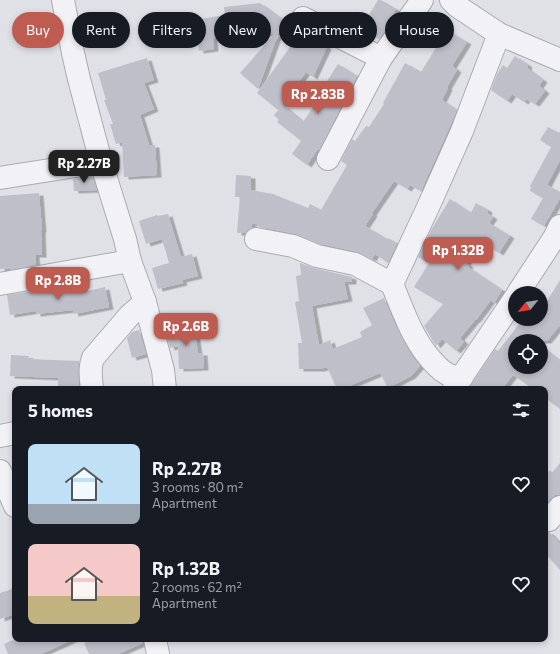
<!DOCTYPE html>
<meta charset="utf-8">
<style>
body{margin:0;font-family:Commissioner,sans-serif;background:#20242c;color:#f1f3f6;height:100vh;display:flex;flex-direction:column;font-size:15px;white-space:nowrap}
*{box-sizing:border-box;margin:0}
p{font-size:13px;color:#9ea1a6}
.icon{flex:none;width:22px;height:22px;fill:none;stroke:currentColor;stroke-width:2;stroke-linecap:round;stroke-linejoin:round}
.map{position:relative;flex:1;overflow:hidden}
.drawer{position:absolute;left:12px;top:386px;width:536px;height:256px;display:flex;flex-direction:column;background:#171b24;border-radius:8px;box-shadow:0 2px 6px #0003}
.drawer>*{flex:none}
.guide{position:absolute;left:12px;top:12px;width:536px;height:36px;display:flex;gap:8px}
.needle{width:26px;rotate:240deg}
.fabs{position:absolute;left:508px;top:286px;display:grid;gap:8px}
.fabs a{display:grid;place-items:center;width:40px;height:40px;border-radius:50%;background:#171b24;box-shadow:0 2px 6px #0003;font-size:20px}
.price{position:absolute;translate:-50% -34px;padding:0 9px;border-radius:8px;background:#bf5c52;color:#fff;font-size:13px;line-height:26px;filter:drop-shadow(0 1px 2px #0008)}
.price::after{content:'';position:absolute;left:50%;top:24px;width:12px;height:9px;margin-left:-6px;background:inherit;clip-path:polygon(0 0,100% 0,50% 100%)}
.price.current{background:#222;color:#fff}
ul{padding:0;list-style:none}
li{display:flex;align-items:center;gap:12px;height:100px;padding:0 16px}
li span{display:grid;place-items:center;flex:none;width:112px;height:80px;border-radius:8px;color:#555}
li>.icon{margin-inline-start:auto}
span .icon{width:48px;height:48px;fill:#fffc;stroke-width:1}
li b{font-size:17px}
h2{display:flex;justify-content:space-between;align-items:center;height:48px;padding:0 16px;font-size:17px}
.chip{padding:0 14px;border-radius:18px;background:#171b24;box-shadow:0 2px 6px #0003;font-size:14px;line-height:36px}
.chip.current{background:#bf5c52;color:#fff}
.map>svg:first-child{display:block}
.building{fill:#bebfc9;filter:url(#shadow)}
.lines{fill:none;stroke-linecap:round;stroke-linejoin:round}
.minor-casing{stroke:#a9abb4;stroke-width:24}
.minor{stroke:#f2f2f6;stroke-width:22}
</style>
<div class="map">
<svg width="560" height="654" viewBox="0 0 560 654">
<defs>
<filter id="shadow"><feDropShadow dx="4.5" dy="2.5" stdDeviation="0" flood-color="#0004"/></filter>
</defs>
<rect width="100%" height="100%" fill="#e0e1e7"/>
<!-- building -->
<g class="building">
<polygon points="378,0 381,0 396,9 391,18 393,19 379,39 365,30 368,26 364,23"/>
<polygon points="260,3 283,20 258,89 240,73 275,33 239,37 239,34 213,38 214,49 199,51 194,20 225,15 224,7"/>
<polygon points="447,30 467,42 452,66 457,70 447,87 448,88 442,100 457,110 450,126 421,191 410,185 407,189 394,181 372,213 373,214 365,226 387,239 388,238 397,243 388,263 375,254 372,259 358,252 321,244 295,234 271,229 252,223 251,228 247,231 245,233 237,233 240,197 235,197 236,175 251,176 251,190 273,194 308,208 310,204 321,210 347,165 341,161 352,139 355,141 366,126 369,127 384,104 383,103 405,63 421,72"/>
<polygon points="300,33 314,43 317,39 327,47 313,77 306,72 278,110 257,93"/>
<polygon points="515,56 528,65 527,68 543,80 539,86 545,91 535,104 526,99 524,102 512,94 507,101 491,90 497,74 503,65 507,68"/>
<polygon points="147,58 154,80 144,83 154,109 140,115 149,145 155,145 157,175 124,177 122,142 116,144 110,124 113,124 104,100 106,100 98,73"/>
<polygon points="338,64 357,76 319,150 318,149 307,165 292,154 301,141 277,122 279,120 274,115 283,105 303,122 326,88 324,86"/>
<polygon points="548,127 559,133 560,131 560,160 547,185 560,192 560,198 544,226 531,219 543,198 530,191 531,187 530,186 551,147 540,140"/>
<polygon points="90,176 92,176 97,190 74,191 73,179"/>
<polygon points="39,193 42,230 41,230 42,255 35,255 36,265 10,270 10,268 0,269 0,196"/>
<polygon points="450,199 471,213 476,203 488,210 487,213 493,217 489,223 510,236 499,253 479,240 466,263 469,265 468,267 502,290 494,303 491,300 476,320 475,320 460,338 464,342 456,351 442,339 436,346 424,326 443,304 414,287 429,263 418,257 431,230"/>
<polygon points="168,214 181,257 192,254 198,276 182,280 183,283 158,289 152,268 169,263 162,239 146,244 139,221 157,215 158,216"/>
<polygon points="300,263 314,268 352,277 352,282 344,282 348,299 312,306 319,345 330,340 333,349 362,337 360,332 372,325 363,308 384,298 394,322 405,344 420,366 411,376 388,388 380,373 342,389 337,389 327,367 320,369 299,369 298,343 302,343 295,302 299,301 296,276 301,275"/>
<polygon points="560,280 560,325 547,341 515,341 515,367 541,367 541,346 560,361 560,409 545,398 545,389 533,389 513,375 502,389 468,389 495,349 498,351 523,319 541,319 541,311"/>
<polygon points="82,286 84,292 105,287 109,307 74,314 73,310 36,314 36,311 10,315 7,295 52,288 53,292 62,290 62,291"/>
<polygon points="194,325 198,353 203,353 204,368 179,369 178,346 170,348 165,329"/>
<polygon points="139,330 146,354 132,358 127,338 132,332"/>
<polygon points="11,355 29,356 28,359 79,361 78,373 79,389 58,389 58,378 10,376"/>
<polygon points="560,463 560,495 555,495 545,505 545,468 551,474"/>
<polygon points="545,532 549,532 560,544 560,570 545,553"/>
<polygon points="15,588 15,614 0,619 0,593"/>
<polygon points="15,639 74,639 41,654 8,654 4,644"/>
<polygon points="93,639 143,639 143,643 118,654 89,654 84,643"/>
</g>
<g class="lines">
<defs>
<g id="minor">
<polyline points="63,0 73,53 79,79 101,162 125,239 130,261 145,302 163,370 165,389"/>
<polyline points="451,0 457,6 499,34 560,60"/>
<polyline points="303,18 381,58"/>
<polyline points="328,159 381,58 422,0"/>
<polyline points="0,178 101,162"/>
<polyline points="256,239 293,246 317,256 355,264 392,284"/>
<polyline points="0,284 130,261"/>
<polyline points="518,293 554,238 560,226"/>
<path d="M462,377C459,376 456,377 453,376C447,375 441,370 437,366C414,344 404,313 392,284L429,205L462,131L499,34"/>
<polyline points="454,388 515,298"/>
<path d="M92,389C91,379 89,368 93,358L130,315L145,302"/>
<polyline points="0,436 15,433"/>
<polyline points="0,471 15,506"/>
<polyline points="549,520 560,507"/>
<polyline points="155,639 158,654"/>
</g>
</defs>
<!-- minor casing -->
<use href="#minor" class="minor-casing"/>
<!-- minor -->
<use href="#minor" class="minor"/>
</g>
</svg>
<div class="fabs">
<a><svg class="needle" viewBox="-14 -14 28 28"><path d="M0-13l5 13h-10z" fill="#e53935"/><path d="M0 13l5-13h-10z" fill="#9ea1a6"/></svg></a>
<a><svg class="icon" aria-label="locate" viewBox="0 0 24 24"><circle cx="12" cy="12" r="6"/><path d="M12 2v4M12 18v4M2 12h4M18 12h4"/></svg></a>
</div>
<b class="price" style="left:318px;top:115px">Rp 2.83B</b>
<b class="price current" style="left:84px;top:184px">Rp 2.27B</b>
<b class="price" style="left:458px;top:271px">Rp 1.32B</b>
<b class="price" style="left:58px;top:301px">Rp 2.8B</b>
<b class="price" style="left:186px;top:347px">Rp 2.6B</b>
<div class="guide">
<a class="chip current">Buy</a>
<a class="chip">Rent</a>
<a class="chip">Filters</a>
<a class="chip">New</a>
<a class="chip">Apartment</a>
<a class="chip">House</a>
</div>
<section class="drawer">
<h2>5 homes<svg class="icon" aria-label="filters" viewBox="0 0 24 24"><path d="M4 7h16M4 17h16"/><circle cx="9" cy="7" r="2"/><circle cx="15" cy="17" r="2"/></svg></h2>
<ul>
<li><span style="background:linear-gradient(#bfe0f5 75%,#9aa5b1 0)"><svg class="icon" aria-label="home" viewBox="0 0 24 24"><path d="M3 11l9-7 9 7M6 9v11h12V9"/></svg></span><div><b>Rp 2.27B</b><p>3 rooms · 80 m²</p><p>Apartment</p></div><svg class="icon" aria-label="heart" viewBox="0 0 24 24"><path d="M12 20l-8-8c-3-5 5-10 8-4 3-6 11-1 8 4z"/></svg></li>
<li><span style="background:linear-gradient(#f6c9c9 65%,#c2b280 0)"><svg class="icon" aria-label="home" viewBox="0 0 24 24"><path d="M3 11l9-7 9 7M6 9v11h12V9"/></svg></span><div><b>Rp 1.32B</b><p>2 rooms · 62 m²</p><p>Apartment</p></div><svg class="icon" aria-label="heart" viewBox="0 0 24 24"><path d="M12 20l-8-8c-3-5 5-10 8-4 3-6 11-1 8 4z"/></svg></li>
</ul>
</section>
</div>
